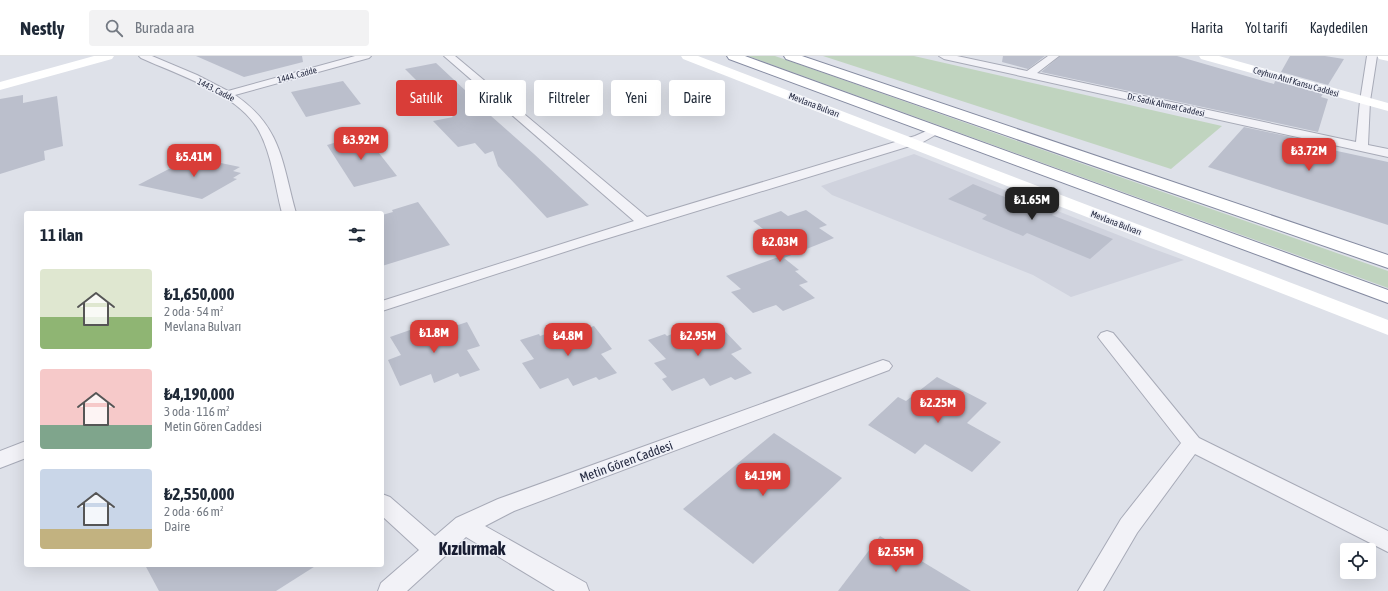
<!DOCTYPE html>
<html lang="tr">
<meta charset="utf-8">
<style>
body{margin:0;font-family:"Asap Condensed",sans-serif;background:#f2f2f3;color:#1f2937;height:100vh;display:flex;flex-direction:column;font-size:15px;white-space:nowrap}
*{box-sizing:border-box;margin:0}
p{font-size:13px;color:#747a83}
.icon{flex:none;width:22px;height:22px;fill:none;stroke:currentColor;stroke-width:2;stroke-linecap:round;stroke-linejoin:round}
.map{position:relative;flex:1;overflow:hidden}
.side{position:absolute;left:24px;top:155px;width:360px;height:356px;display:flex;flex-direction:column;background:#fff;border-radius:4px;box-shadow:0 4px 16px #0002}
.side>*{flex:none}
.top-card{position:absolute;left:396px;top:24px;width:380px;height:36px;display:flex;gap:8px}
.buttons{position:absolute;left:1340px;top:487px;display:grid;gap:8px}
.buttons a{display:grid;place-items:center;width:36px;height:36px;border-radius:4px;background:#fff;box-shadow:0 4px 16px #0002;font-size:20px}
.price{position:absolute;translate:-50% -34px;padding:0 9px;border-radius:8px;background:#d93d38;color:#fff;font-size:13px;line-height:26px;filter:drop-shadow(0 1px 2px #0008)}
.price::after{content:'';position:absolute;left:50%;top:24px;width:12px;height:9px;margin-left:-6px;background:inherit;clip-path:polygon(0 0,100% 0,50% 100%)}
.price.active{background:#222;color:#fff}
ul{padding:0;list-style:none}
li{display:flex;align-items:center;gap:12px;height:100px;padding:0 16px}
li span{display:grid;place-items:center;flex:none;width:112px;height:80px;border-radius:4px;color:#555}
li>.icon{margin-inline-start:auto}
span .icon{width:48px;height:48px;fill:#fffc;stroke-width:1}
li b{font-size:17px}
h2{display:flex;justify-content:space-between;align-items:center;height:48px;padding:0 16px;font-size:17px}
.pill{padding:0 14px;border-radius:4px;background:#fff;box-shadow:0 4px 16px #0002;font-size:14px;line-height:36px}
.pill.active{background:#d93d38;color:#fff}
header{display:flex;align-items:center;gap:24px;box-sizing:border-box;height:56px;padding:0 20px;background:#fff;border-bottom:1px solid #e0e1e3}
header strong{font-size:19px}
nav{display:flex;gap:22px;margin-inline-start:auto;font-size:14px}
.search{width:280px;height:36px;background:#f2f2f3;display:flex;align-items:center;gap:10px;box-sizing:border-box;padding:0 14px;border-radius:4px;color:#747a83;font-size:15px}
.map>svg:first-child{display:block}
.built{fill:#d0d3de}
.green{fill:#c0d4bf}
.building{fill:#bbbfcc}
.lines{fill:none;stroke-linecap:round;stroke-linejoin:round}
.street-casing{stroke:#a7aab7;stroke-width:2}
.highway-casing{stroke:#858ba1;stroke-width:2}
.street{fill:#f2f2f7;fill-rule:evenodd}
.secondary{fill:#fff;fill-rule:evenodd}
.highway{fill:#fff;fill-rule:evenodd}
.labels{text-anchor:middle;stroke-width:3;stroke-linejoin:round;paint-order:stroke}
.far-street-label{font-size:9px;fill:#262b42;stroke:#eef0f7}
.near-street-label{font-size:13px;fill:#262b42;stroke:#eef0f7}
.near-district-label{font-size:18px;font-weight:bold;fill:#181d32;stroke:#eef0f7}
</style>
<header>
<strong>Nestly</strong>
<div class="search"><svg class="icon" aria-label="search" viewBox="0 0 24 24"><circle cx="10" cy="10" r="6"/><path d="M15 15l6 6"/></svg>Burada ara</div>
<nav><a>Harita</a><a>Yol tarifi</a><a>Kaydedilen</a></nav>
</header>
<div class="map">
<svg width="1388" height="535" viewBox="0 0 1388 535">
<rect width="100%" height="100%" fill="#dee1e9"/>
<!-- built -->
<polygon class="built" points="914,98 1151,192 1184,204 1071,241 1033,219 832,139 821,130"/>
<!-- green -->
<g class="green">
<polygon points="748,0 775,0 1388,215 1388,232"/>
<polygon points="823,0 914,0 1222,70 1171,113"/>
</g>
<!-- building -->
<g class="building">
<polygon points="196,0 302,0 303,6 244,21"/>
<polygon points="1003,0 1045,0 1028,13 1002,6"/>
<polygon points="1060,0 1177,0 1274,28 1275,25 1323,38 1321,41 1328,43 1318,76 1041,16"/>
<polygon points="1290,0 1325,0 1344,3 1328,29 1281,16"/>
<polygon points="436,7 467,36 465,37 534,98 589,149 547,162 498,110 493,95 485,98 475,87 458,91 433,65 453,61 436,44 433,32 426,34 405,13"/>
<polygon points="343,25 361,48 306,61 291,36"/>
<polygon points="23,39 23,47 57,40 63,90 44,95 45,104 0,118 0,43"/>
<polygon points="1244,71 1315,86 1314,90 1388,106 1388,169 1208,111"/>
<polygon points="364,78 397,120 354,131 327,89"/>
<polygon points="192,101 240,111 233,115 241,117 233,122 237,123 202,143 138,129"/>
<polygon points="973,128 1017,146 1020,144 1054,157 1052,159 1113,183 1090,203 1027,177 1023,180 982,163 987,159 948,143"/>
<polygon points="418,146 450,189 382,210 382,159 393,156 392,154"/>
<polygon points="806,154 827,169 819,172 834,182 784,202 799,214 795,215 808,226 799,229 815,242 783,255 776,249 753,257 731,236 741,233 726,220 781,200 766,189 770,187 758,178 767,176 753,165 781,155 788,160"/>
<polygon points="467,266 480,290 467,294 480,314 460,321 458,317 434,327 431,318 400,330 388,304 401,299 390,281 410,274 411,277 434,269 440,275"/>
<polygon points="719,269 742,293 731,298 752,317 735,324 731,321 710,330 704,322 672,335 662,323 667,321 654,307 666,303 648,284 665,278 667,280 687,272 695,278"/>
<polygon points="594,270 612,293 601,298 617,317 599,324 596,321 573,330 568,322 540,333 522,307 534,303 520,284 539,278 540,280 562,272 569,278"/>
<polygon points="937,321 987,347 967,367 1001,386 972,416 925,388 915,398 868,369 898,341 906,345"/>
<polygon points="774,377 842,422 753,508 683,453"/>
<polygon points="880,480 971,535 838,535"/>
<polygon points="145,509 317,509 276,535 159,535"/>
</g>
<g class="lines">
<defs>
<g id="street">
<path d="M139,0H152L197,19L228,35L355,0H371L369,2L235,39C282,71 282,107 296,157H282C275,130 272,99 259,75C238,37 178,19 141,2Z"/>
<polygon points="444,0 455,0 647,161 915,80 931,73 939,73 941,75 939,77 923,86 589,188 382,255 382,245 634,165"/>
<polygon points="939,0 957,0 1027,15 1048,0 1059,0 1037,17 1356,86 1360,45 1367,0 1377,0 1370,45 1368,89 1388,93 1388,101 944,3"/>
<polygon points="1107,275 1113,277 1199,382 1388,475 1388,496 1195,398 1137,477 1103,535 1078,535 1121,463 1181,387 1101,285 1098,281 1101,277"/>
<polygon points="883,304 889,306 892,310 889,314 514,455 485,470 586,527 589,535 555,535 466,481 407,535 378,535 381,527 419,494 382,460 382,438 390,441 435,480 456,462 498,443"/>
<polygon points="26,385 26,402 0,412 0,395"/>
</g>
<g id="highway">
<polygon points="727,0 745,0 1388,234 1388,247 729,3"/>
<polygon points="784,0 802,0 1388,199 1388,212 786,3"/>
</g>
</defs>
<!-- street casing -->
<use href="#street" class="street-casing"/>
<!-- highway casing -->
<use href="#highway" class="highway-casing"/>
<!-- street -->
<use href="#street" class="street"/>
<!-- secondary -->
<g class="secondary">
<polygon points="94,0 114,0 112,3 0,34 0,26"/>
<polygon points="681,0 698,0 1388,264 1388,279 683,3"/>
<polygon points="1199,0 1219,0 1388,47 1388,55 1201,3"/>
<polygon points="1377,0 1388,0 1388,5 1379,3"/>
</g>
<!-- highway -->
<use href="#highway" class="highway"/>
</g>
<g class="labels">
<!-- far-street labels -->
<g class="far-street-label">
<text transform="translate(297 19) rotate(-15)" y="3">1444. Cadde</text>
<text transform="translate(1296 26) rotate(16)" y="3">Ceyhun Atuf Kansu Caddesi</text>
<text transform="translate(216 34) rotate(27)" y="3">1443. Cadde</text>
<text transform="translate(814 49) rotate(21)" y="3">Mevlana Bulvarı</text>
<text transform="translate(1166 49) rotate(13)" y="3">Dr. Sadık Ahmet Caddesi</text>
<text transform="translate(1116 167) rotate(21)" y="3">Mevlana Bulvarı</text>
</g>
<!-- near-street labels -->
<g class="near-street-label">
<text transform="translate(626 405) rotate(-20)" y="5">Metin Gören Caddesi</text>
</g>
<!-- near-district labels -->
<g class="near-district-label">
<text x="472" y="499">Kızılırmak</text>
</g>
</g>
</svg>
<div class="buttons">
<a><svg class="icon" aria-label="locate" viewBox="0 0 24 24"><circle cx="12" cy="12" r="6"/><path d="M12 2v4M12 18v4M2 12h4M18 12h4"/></svg></a>
</div>
<b class="price" style="left:361px;top:105px">₺3.92M</b>
<b class="price" style="left:1309px;top:116px">₺3.72M</b>
<b class="price" style="left:194px;top:122px">₺5.41M</b>
<b class="price active" style="left:1032px;top:165px">₺1.65M</b>
<b class="price" style="left:780px;top:207px">₺2.03M</b>
<b class="price" style="left:434px;top:298px">₺1.8M</b>
<b class="price" style="left:568px;top:301px">₺4.8M</b>
<b class="price" style="left:698px;top:301px">₺2.95M</b>
<b class="price" style="left:938px;top:368px">₺2.25M</b>
<b class="price" style="left:763px;top:441px">₺4.19M</b>
<b class="price" style="left:896px;top:517px">₺2.55M</b>
<div class="top-card">
<a class="pill active">Satılık</a>
<a class="pill">Kiralık</a>
<a class="pill">Filtreler</a>
<a class="pill">Yeni</a>
<a class="pill">Daire</a>
</div>
<section class="side">
<h2>11 ilan<svg class="icon" aria-label="filters" viewBox="0 0 24 24"><path d="M4 7h16M4 17h16"/><circle cx="9" cy="7" r="2"/><circle cx="15" cy="17" r="2"/></svg></h2>
<ul>
<li><span style="background:linear-gradient(#dfe7d0 60%,#8fb573 0)"><svg class="icon" aria-label="home" viewBox="0 0 24 24"><path d="M3 11l9-7 9 7M6 9v11h12V9"/></svg></span><div><b>₺1,650,000</b><p>2 oda · 54 m²</p><p>Mevlana Bulvarı</p></div></li>
<li><span style="background:linear-gradient(#f6c9c9 70%,#7fa58c 0)"><svg class="icon" aria-label="home" viewBox="0 0 24 24"><path d="M3 11l9-7 9 7M6 9v11h12V9"/></svg></span><div><b>₺4,190,000</b><p>3 oda · 116 m²</p><p>Metin Gören Caddesi</p></div></li>
<li><span style="background:linear-gradient(#c9d6e8 75%,#c2b280 0)"><svg class="icon" aria-label="home" viewBox="0 0 24 24"><path d="M3 11l9-7 9 7M6 9v11h12V9"/></svg></span><div><b>₺2,550,000</b><p>2 oda · 66 m²</p><p>Daire</p></div></li>
</ul>
</section>
</div>
